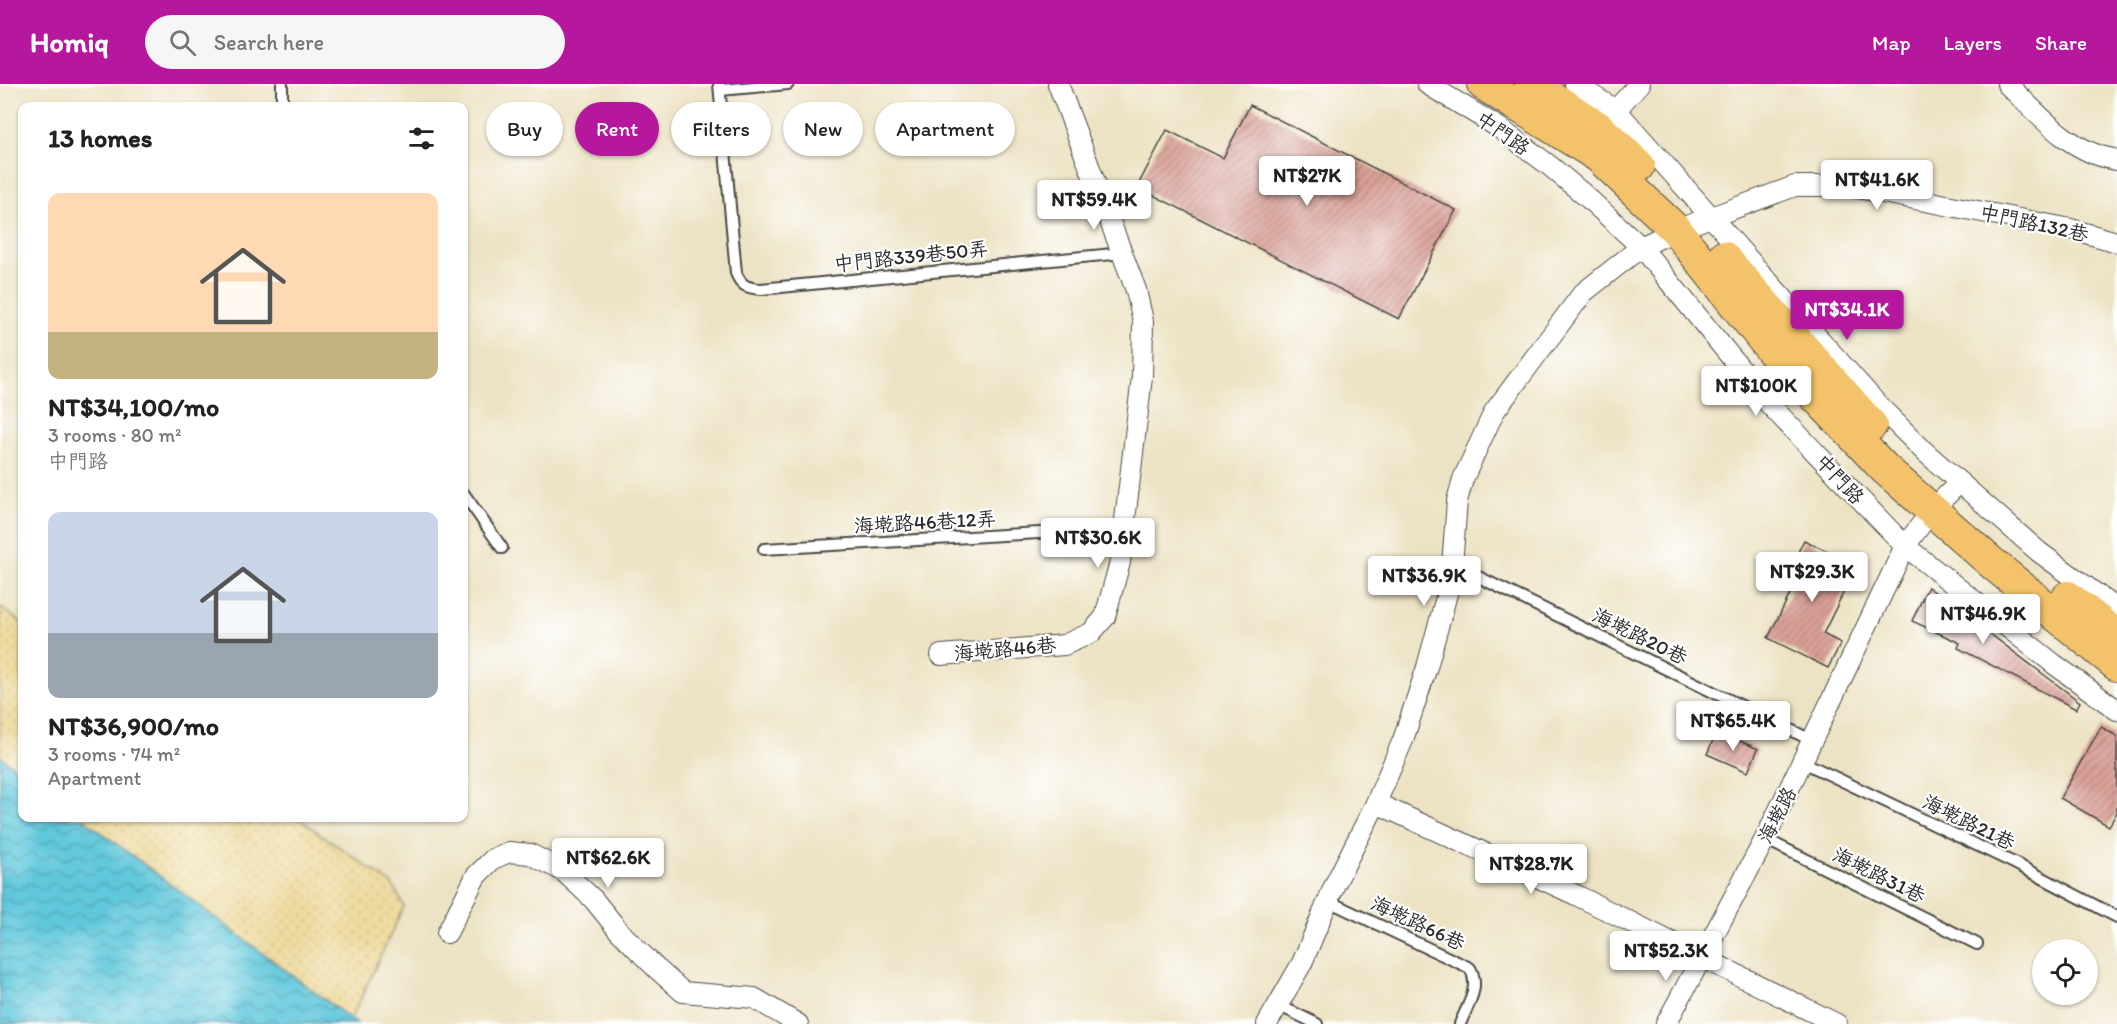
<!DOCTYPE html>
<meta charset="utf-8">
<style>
body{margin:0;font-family:Itim,"LXGW WenKai TC",sans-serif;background:#f6f6f6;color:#222;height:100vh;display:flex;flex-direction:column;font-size:22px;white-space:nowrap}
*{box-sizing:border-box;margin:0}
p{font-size:20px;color:#767676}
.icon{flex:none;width:33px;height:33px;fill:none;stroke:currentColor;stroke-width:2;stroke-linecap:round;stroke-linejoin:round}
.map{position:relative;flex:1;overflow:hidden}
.drawer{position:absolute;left:18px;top:18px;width:450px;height:720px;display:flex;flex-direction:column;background:#fff;border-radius:12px;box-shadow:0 2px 4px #0004}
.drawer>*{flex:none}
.banner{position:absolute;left:486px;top:18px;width:570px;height:54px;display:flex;gap:12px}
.buttons{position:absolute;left:2032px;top:855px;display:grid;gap:12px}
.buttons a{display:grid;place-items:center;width:66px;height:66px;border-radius:50%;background:#fff;box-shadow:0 2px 4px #0004;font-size:30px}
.price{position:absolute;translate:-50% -51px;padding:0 14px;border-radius:6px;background:#fff;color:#222;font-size:20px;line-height:39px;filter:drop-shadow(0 2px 3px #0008)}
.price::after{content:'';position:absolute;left:50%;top:36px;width:18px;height:14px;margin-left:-9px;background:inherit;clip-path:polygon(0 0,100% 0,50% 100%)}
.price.current{background:#b5179e;color:#fff}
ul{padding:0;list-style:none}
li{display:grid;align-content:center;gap:12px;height:318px;padding:0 30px}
li span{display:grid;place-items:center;height:186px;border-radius:12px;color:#555}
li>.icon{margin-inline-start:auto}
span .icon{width:108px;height:108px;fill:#fffc;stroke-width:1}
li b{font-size:26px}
h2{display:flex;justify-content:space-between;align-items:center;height:72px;padding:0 30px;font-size:26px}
.pill{padding:0 21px;border-radius:27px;background:#fff;box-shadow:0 2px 4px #0004;font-size:21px;line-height:54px}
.pill.current{background:#b5179e;color:#fff}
header{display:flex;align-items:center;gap:36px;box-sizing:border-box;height:84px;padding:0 30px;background:#b5179e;color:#fff}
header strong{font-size:28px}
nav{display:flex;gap:33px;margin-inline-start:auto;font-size:21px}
.search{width:420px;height:54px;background:#f6f6f6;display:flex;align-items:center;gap:15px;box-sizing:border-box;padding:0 21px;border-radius:33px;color:#767676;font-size:22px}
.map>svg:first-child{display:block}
.sand{fill:url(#sand-dots);stroke:#8c8264;stroke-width:1.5}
.water{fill:url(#water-waves);stroke:#467a84;stroke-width:1.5}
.building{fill:url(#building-hatch)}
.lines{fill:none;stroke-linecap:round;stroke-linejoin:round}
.lane-casing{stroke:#484742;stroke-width:14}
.street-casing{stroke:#484742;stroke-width:22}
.primary-casing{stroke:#484742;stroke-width:34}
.lane{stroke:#fff;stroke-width:10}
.street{stroke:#fff;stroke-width:20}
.primary{stroke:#f3c26a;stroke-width:32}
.labels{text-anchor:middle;stroke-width:4.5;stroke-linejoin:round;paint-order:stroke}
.street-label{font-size:20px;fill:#2b2b2b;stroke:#fff}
</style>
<header>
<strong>Homiq</strong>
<div class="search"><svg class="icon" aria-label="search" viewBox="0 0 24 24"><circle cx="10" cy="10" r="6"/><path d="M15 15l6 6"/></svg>Search here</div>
<nav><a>Map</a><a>Layers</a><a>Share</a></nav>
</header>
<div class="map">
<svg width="2117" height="940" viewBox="0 0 2117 940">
<defs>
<pattern id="sand-dots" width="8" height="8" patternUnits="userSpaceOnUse" patternTransform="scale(1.5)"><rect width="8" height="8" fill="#eeda9e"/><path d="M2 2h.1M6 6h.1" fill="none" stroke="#cb8" stroke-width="1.8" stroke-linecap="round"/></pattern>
<pattern id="water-waves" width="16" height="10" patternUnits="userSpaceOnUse" patternTransform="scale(1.5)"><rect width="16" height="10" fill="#60c8dc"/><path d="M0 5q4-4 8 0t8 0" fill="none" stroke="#4fa3b3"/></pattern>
<pattern id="building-hatch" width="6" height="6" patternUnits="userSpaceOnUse" patternTransform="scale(1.5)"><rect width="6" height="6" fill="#daa097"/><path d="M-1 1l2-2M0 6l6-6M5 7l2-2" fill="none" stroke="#b1837b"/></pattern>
</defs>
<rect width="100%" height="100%" fill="#fff"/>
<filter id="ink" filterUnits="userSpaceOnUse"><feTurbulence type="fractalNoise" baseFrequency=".0167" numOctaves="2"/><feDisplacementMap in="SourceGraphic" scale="12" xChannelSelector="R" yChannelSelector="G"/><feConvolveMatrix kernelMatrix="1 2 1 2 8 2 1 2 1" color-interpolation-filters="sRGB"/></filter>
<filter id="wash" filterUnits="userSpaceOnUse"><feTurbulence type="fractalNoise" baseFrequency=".008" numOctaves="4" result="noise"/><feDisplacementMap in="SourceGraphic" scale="24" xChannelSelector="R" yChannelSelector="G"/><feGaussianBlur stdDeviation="1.35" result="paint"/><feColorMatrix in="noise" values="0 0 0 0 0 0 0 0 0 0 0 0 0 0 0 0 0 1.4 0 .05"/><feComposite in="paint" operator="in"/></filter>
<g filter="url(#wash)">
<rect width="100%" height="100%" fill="#ede3c4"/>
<!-- sand -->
<g class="sand">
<polygon points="0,523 22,539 22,689 0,672"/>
<polygon points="82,734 298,734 392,800 404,822 351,935"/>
</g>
<!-- water -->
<polygon class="water" points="0,672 22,689 22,734 82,734 357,940 0,940"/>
<g id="blocks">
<!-- building -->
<g class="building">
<polygon points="1250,21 1456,126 1399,235 1137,103 1167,46 1223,74"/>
<polygon points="1804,456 1857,481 1823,550 1841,559 1828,584 1768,554 1792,506 1782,501"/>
<polygon points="1928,503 2080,618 2076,625 1958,564 1960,559 1912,537"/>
<polygon points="2101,643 2117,652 2117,728 2109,742 2060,714"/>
<polygon points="1717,647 1758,665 1748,688 1707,670"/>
</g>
</g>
</g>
<g filter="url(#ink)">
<use href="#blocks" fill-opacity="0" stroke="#484742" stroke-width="1.5"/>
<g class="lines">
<defs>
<g id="lane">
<polyline points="282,0 282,22"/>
<path d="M719,0L736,189C741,202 747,204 761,205L1123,169"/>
<polyline points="720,6 788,0"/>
<polyline points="464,410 502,464"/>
<polyline points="764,465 1124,444"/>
<polyline points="1452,480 1813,657"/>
<polyline points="1803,678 2016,780 2117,833"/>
<polyline points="1765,755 1977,860"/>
<path d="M1328,817L1470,884C1481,903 1467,922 1460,940"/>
<polyline points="1278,921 1317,940"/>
</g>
<g id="street">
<polyline points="1427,0 1498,43 1550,82 1588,114 1641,163 1770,321 1905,462 2054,580 2117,626"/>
<polyline points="1575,0 1617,27 1878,321 1925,368 2039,468 2117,525"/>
<path d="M2007,0C2039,31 2070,69 2117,76"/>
<polyline points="1607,36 1639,0"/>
<polyline points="941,571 1064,561 1091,549 1105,533 1120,478 1142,293 1143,237 1136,206 1058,0"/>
<polyline points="1376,719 1576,811 1837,940"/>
<polyline points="447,849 476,792 493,775 509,768 530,770 563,787 593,815 619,847 656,884 683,908 754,914 798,940"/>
<polyline points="1267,940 1302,879 1335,800 1376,719 1403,656 1427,583 1451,495 1457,417 1463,395 1494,328 1583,209 1641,163 1676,146 1795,102 1847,102 2071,145 2117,158"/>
<polyline points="1666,940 1765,755 1905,462 1932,426 1959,399"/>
</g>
<g id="primary">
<polyline points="1483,0 1598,72 1676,146 1773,268 1885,385 1993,480 2117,581"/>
<polyline points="1531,0 1599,44 1639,82"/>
<polyline points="1723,173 1871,341"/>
<polyline points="2068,513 2117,552"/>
</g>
</defs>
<!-- lane casing -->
<use href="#lane" class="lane-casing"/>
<!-- street casing -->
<use href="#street" class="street-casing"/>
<!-- primary casing -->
<use href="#primary" class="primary-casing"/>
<!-- lane -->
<use href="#lane" class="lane"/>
<!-- street -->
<use href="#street" class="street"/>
<!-- primary -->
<use href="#primary" class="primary"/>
</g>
</g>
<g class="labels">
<!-- street labels -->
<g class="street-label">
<text transform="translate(1503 49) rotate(35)" y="7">中門路</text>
<text transform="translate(2034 139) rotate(12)" y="7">中門路132巷</text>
<text transform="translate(911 172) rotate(-6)" y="7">中門路339巷50弄</text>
<text transform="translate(1840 395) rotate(47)" y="7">中門路</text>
<text transform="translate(925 438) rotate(-3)" y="7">海墘路46巷12弄</text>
<text transform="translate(1640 552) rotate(26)" y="7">海墘路20巷</text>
<text transform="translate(1005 565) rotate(-5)" y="7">海墘路46巷</text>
<text transform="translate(1777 731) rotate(-63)" y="7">海墘路</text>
<text transform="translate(1969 738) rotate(26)" y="7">海墘路21巷</text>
<text transform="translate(1879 791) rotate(26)" y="7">海墘路31巷</text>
<text transform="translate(1418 839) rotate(25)" y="7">海墘路66巷</text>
</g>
</g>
</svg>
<div class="buttons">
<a><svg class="icon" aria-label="locate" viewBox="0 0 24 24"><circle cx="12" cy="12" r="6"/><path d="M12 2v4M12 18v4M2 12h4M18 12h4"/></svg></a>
</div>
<b class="price" style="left:1307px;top:123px">NT$27K</b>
<b class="price" style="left:1877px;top:127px">NT$41.6K</b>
<b class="price" style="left:1094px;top:147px">NT$59.4K</b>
<b class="price current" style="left:1847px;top:257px">NT$34.1K</b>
<b class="price" style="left:1756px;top:333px">NT$100K</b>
<b class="price" style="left:1098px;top:485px">NT$30.6K</b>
<b class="price" style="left:1812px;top:519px">NT$29.3K</b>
<b class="price" style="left:1424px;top:523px">NT$36.9K</b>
<b class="price" style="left:1983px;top:561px">NT$46.9K</b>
<b class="price" style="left:1733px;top:668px">NT$65.4K</b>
<b class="price" style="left:608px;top:805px">NT$62.6K</b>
<b class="price" style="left:1531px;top:811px">NT$28.7K</b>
<b class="price" style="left:1666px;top:898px">NT$52.3K</b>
<div class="banner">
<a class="pill">Buy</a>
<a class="pill current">Rent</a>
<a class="pill">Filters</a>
<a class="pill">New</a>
<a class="pill">Apartment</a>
</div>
<section class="drawer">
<h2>13 homes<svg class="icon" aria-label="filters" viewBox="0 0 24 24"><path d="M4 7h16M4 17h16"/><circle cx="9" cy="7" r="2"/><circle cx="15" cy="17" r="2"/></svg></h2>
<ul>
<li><span style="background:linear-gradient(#ffd9b3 75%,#c2b280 0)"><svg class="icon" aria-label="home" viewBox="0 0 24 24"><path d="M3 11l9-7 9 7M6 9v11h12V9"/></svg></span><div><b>NT$34,100/mo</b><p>3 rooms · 80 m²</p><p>中門路</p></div></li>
<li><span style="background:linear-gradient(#c9d6e8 65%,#9aa5b1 0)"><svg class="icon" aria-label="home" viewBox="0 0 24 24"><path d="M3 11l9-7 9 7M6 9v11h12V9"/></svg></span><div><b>NT$36,900/mo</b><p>3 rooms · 74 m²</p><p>Apartment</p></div></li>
</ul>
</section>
</div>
